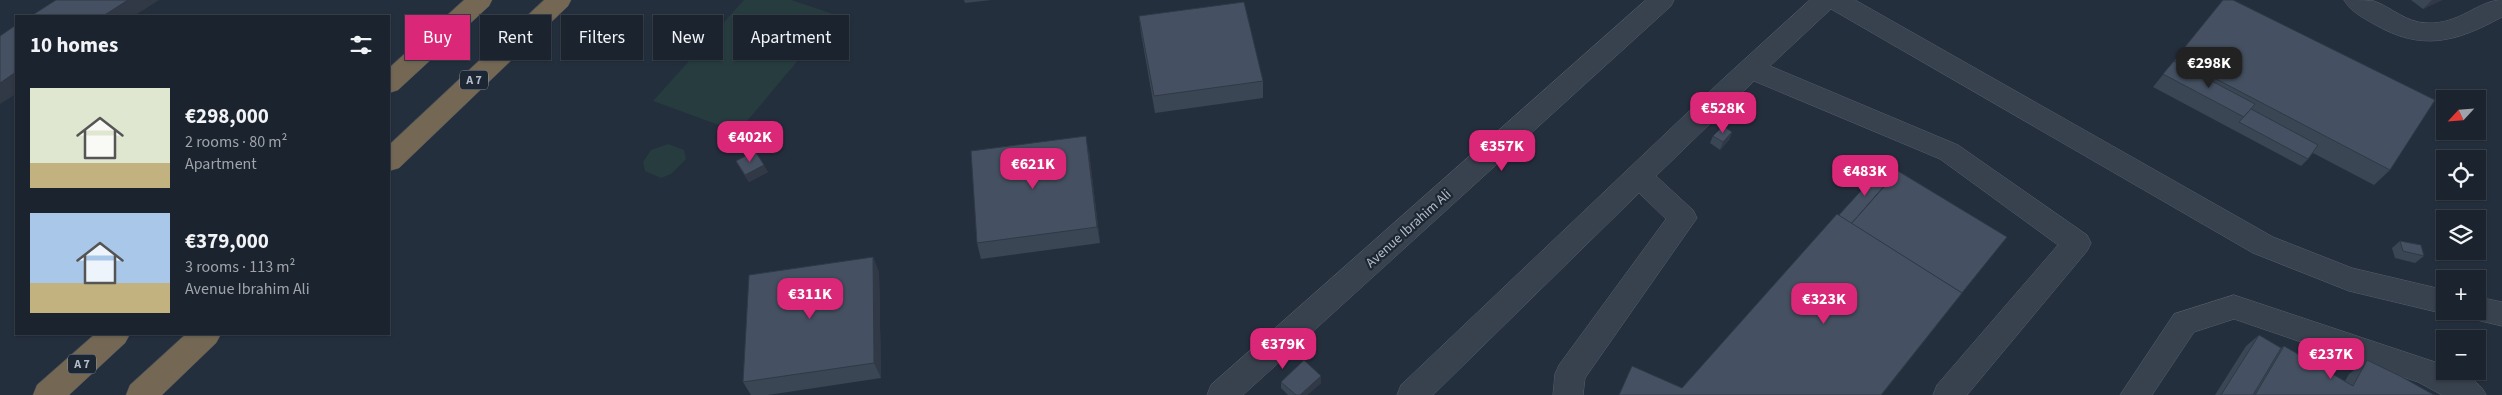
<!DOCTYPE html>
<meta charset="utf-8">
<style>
body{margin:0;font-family:"Source Sans 3",sans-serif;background:#242b36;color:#f1f3f6;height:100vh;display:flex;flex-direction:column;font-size:19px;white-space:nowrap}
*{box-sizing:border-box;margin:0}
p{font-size:16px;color:#a0a4aa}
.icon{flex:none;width:28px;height:28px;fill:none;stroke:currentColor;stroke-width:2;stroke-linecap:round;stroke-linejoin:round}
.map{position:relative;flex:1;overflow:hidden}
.sheet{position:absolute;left:15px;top:15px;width:375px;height:320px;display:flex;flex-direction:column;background:#1b232e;border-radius:0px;box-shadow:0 1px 4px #0004,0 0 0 1px #39404a}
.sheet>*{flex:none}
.banner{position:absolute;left:405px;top:15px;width:475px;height:45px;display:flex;gap:10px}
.needle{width:32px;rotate:244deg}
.tools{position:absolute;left:2436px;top:90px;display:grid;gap:10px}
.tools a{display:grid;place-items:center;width:50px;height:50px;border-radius:0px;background:#1b232e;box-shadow:0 1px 4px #0004,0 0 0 1px #39404a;font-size:25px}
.price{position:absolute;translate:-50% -42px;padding:0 11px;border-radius:10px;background:#db2777;color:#fff;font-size:16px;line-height:32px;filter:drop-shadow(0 1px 2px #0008)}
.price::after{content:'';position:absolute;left:50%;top:30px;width:15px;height:11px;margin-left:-8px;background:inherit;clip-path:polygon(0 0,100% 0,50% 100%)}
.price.selected{background:#222;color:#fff}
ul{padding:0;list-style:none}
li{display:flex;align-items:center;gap:15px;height:125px;padding:0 15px}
li span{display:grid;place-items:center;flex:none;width:140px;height:100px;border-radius:0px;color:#555}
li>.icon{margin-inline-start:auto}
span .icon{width:60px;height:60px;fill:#fffc;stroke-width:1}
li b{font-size:21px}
h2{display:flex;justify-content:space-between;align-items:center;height:60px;padding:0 15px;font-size:21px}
.chip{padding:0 18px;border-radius:0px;background:#1b232e;box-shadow:0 1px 4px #0004,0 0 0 1px #39404a;font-size:18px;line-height:45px}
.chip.selected{background:#db2777;color:#fff}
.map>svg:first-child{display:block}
.green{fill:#263c3f}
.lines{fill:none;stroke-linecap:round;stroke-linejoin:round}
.minor-casing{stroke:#565f6c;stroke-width:1}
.highway-casing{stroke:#434c59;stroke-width:1}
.minor{fill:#38414e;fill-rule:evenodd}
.highway{fill:#746855;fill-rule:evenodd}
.wall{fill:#3b4654}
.shaded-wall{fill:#303945}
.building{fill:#455162;stroke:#303945}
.labels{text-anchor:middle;stroke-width:4.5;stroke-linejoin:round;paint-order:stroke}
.shield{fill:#1d2633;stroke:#878f9c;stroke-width:1}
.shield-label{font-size:12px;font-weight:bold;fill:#b4bcc9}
.street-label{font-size:14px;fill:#b4bcc9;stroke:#1d2633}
</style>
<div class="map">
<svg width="2502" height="395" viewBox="0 0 2502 395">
<rect width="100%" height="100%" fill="#242f3e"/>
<!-- green -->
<g class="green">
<polygon points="744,0 791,0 836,15 738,132 653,101"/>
<polygon points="668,144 684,150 686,159 671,174 661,178 645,171 643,162 651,150"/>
</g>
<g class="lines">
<defs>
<g id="minor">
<polygon points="1646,0 1674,0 1671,6 1243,395 1207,395 1211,385"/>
<polygon points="1810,0 1855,0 2273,237 2352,268 2445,290 2445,311 2454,311 2445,314 2349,291 2253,253 1831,9 1770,66 1958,145 2087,235 2091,243 2087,251 1967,395 1933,395 1937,385 2058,245 1940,159 1754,81 1656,176 1693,210 1697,218 1585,378 1583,395 1553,395 1555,374 1559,365 1666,219 1639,193 1433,395 1397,395 1401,385 1724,78"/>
<path d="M2344,0C2352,0 2366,0 2374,1C2393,8 2405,22 2426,23C2460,25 2478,0 2502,0V17C2456,42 2422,52 2374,24C2363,18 2350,11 2344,0Z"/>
<path d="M2234,295L2438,363L2445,366V371C2461,371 2480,381 2486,395H2442L2418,382L2234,319L2194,332L2152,395H2120L2174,314Z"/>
<polygon points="2478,297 2502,302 2502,326 2468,318 2465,311 2478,311"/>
</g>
<g id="highway">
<polygon points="464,0 492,0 489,6 398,90 389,93 389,68"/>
<polygon points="544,0 571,0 568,6 399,168 389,171 389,145"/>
<polygon points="95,334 130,334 125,343 69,395 33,395 37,385"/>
<polygon points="186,334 221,334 216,343 162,395 126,395 130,385"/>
</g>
</defs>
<!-- minor casing -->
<use href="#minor" class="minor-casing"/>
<!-- highway casing -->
<use href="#highway" class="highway-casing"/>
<!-- minor -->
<use href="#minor" class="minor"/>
<!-- highway -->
<use href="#highway" class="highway"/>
</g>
<!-- wall -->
<g class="wall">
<polygon points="964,0 991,0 965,3"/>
<polygon points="2223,0 2390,170 2374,185 2313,153 2308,159 2301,166 2153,87"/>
<polygon points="2411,0 2442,0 2423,9"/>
<polygon points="1139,16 1263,81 1263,98 1155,113 1141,33"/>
<polygon points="1732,132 1729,140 1720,150 1710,143 1713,136"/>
<polygon points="1089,152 1100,243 981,259 977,243"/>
<polygon points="736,161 768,172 749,182 740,168"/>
<polygon points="2400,241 2424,256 2415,263 2395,258 2392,248"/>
<polygon points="873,257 879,273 881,378 768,395 751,395 743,382"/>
<polygon points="2259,335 2281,348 2284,346 2345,381 2349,374 2367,360 2434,395 2215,395 2246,346"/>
<polygon points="1281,382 1321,383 1307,395 1288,395 1281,388"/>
</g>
<!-- shaded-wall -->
<g class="shaded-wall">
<polygon points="128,0 159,0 134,16 103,16"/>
<polygon points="2432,0 2442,0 2423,9"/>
<polygon points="16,72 16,94 0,104 0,83"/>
<polygon points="1732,132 1729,140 1720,150 1723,142"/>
<polygon points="1086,136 1089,152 1100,243 1097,227"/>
<polygon points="764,165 768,172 749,182 745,175"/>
<polygon points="1996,251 1882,395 1881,395"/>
<polygon points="873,257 879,273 881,378 874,363"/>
<polygon points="1321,376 1321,383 1307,395 1300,395"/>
</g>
<!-- building -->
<g class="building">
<polygon points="56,0 128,0 103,16 31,16"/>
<polygon points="2223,0 2233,0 2435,100 2390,170 2176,58"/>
<polygon points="1244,2 1263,81 1154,96 1139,16"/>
<polygon points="16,25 16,72 0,83 0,36"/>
<polygon points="2174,61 2255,104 2244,117 2163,74"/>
<polygon points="2251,109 2318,145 2308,159 2239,122"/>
<polygon points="1723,126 1732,132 1723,142 1713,136"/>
<polygon points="1086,136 1097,227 977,243 971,151"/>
<polygon points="755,151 764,165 745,175 736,161"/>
<polygon points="1880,170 1892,177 1851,224 1838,216"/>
<polygon points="1898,171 2007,237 1961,294 1962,293 1851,224"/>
<polygon points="1837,214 1962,293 1881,395 1619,395 1632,366 1682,388"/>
<polygon points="2400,241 2421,245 2424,256 2403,251"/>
<polygon points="873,257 874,363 743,382 749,275"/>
<polygon points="2259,335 2281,348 2253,395 2221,395"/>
<polygon points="2284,346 2353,386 2367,360 2402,377 2434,395 2255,395"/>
<polygon points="1304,360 1321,376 1300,395 1296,395 1281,382"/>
</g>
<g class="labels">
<!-- shield labels -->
<g class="shield">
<rect x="460" y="70.5" width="28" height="19" rx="4"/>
<rect x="68" y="354.5" width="28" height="19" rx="4"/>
</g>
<g class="shield-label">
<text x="474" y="84">A 7</text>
<text x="82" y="368">A 7</text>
</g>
<!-- street labels -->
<g class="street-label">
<text transform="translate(1408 228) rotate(-42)" y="5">Avenue Ibrahim Ali</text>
</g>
</g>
</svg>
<div class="tools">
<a><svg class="needle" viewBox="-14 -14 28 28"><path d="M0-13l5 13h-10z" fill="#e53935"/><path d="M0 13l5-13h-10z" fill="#a0a4aa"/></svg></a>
<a><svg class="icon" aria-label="locate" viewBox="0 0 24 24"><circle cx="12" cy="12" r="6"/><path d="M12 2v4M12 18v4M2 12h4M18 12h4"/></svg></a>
<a><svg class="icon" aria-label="layers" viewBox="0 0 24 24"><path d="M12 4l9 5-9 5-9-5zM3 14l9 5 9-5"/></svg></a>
<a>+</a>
<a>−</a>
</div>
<b class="price selected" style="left:2209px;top:89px">€298K</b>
<b class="price" style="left:1723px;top:134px">€528K</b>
<b class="price" style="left:750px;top:163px">€402K</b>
<b class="price" style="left:1502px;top:172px">€357K</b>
<b class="price" style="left:1033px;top:190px">€621K</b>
<b class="price" style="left:1865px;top:197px">€483K</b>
<b class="price" style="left:810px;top:320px">€311K</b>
<b class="price" style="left:1824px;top:325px">€323K</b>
<b class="price" style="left:1283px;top:370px">€379K</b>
<b class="price" style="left:2331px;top:380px">€237K</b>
<div class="banner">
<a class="chip selected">Buy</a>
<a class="chip">Rent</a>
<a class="chip">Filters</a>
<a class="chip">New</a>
<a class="chip">Apartment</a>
</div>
<section class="sheet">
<h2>10 homes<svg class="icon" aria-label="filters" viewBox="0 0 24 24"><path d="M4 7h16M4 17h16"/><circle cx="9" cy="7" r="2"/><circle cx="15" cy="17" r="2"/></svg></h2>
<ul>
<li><span style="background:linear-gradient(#dfe7d0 75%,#c2b280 0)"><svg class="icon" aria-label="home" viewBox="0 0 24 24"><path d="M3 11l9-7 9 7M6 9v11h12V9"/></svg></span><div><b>€298,000</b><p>2 rooms · 80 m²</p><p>Apartment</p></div></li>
<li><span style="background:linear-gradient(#a9c7e8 70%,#c2b280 0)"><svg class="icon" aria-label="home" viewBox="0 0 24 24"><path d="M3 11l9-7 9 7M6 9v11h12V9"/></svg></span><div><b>€379,000</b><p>3 rooms · 113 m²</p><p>Avenue Ibrahim Ali</p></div></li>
</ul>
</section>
</div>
